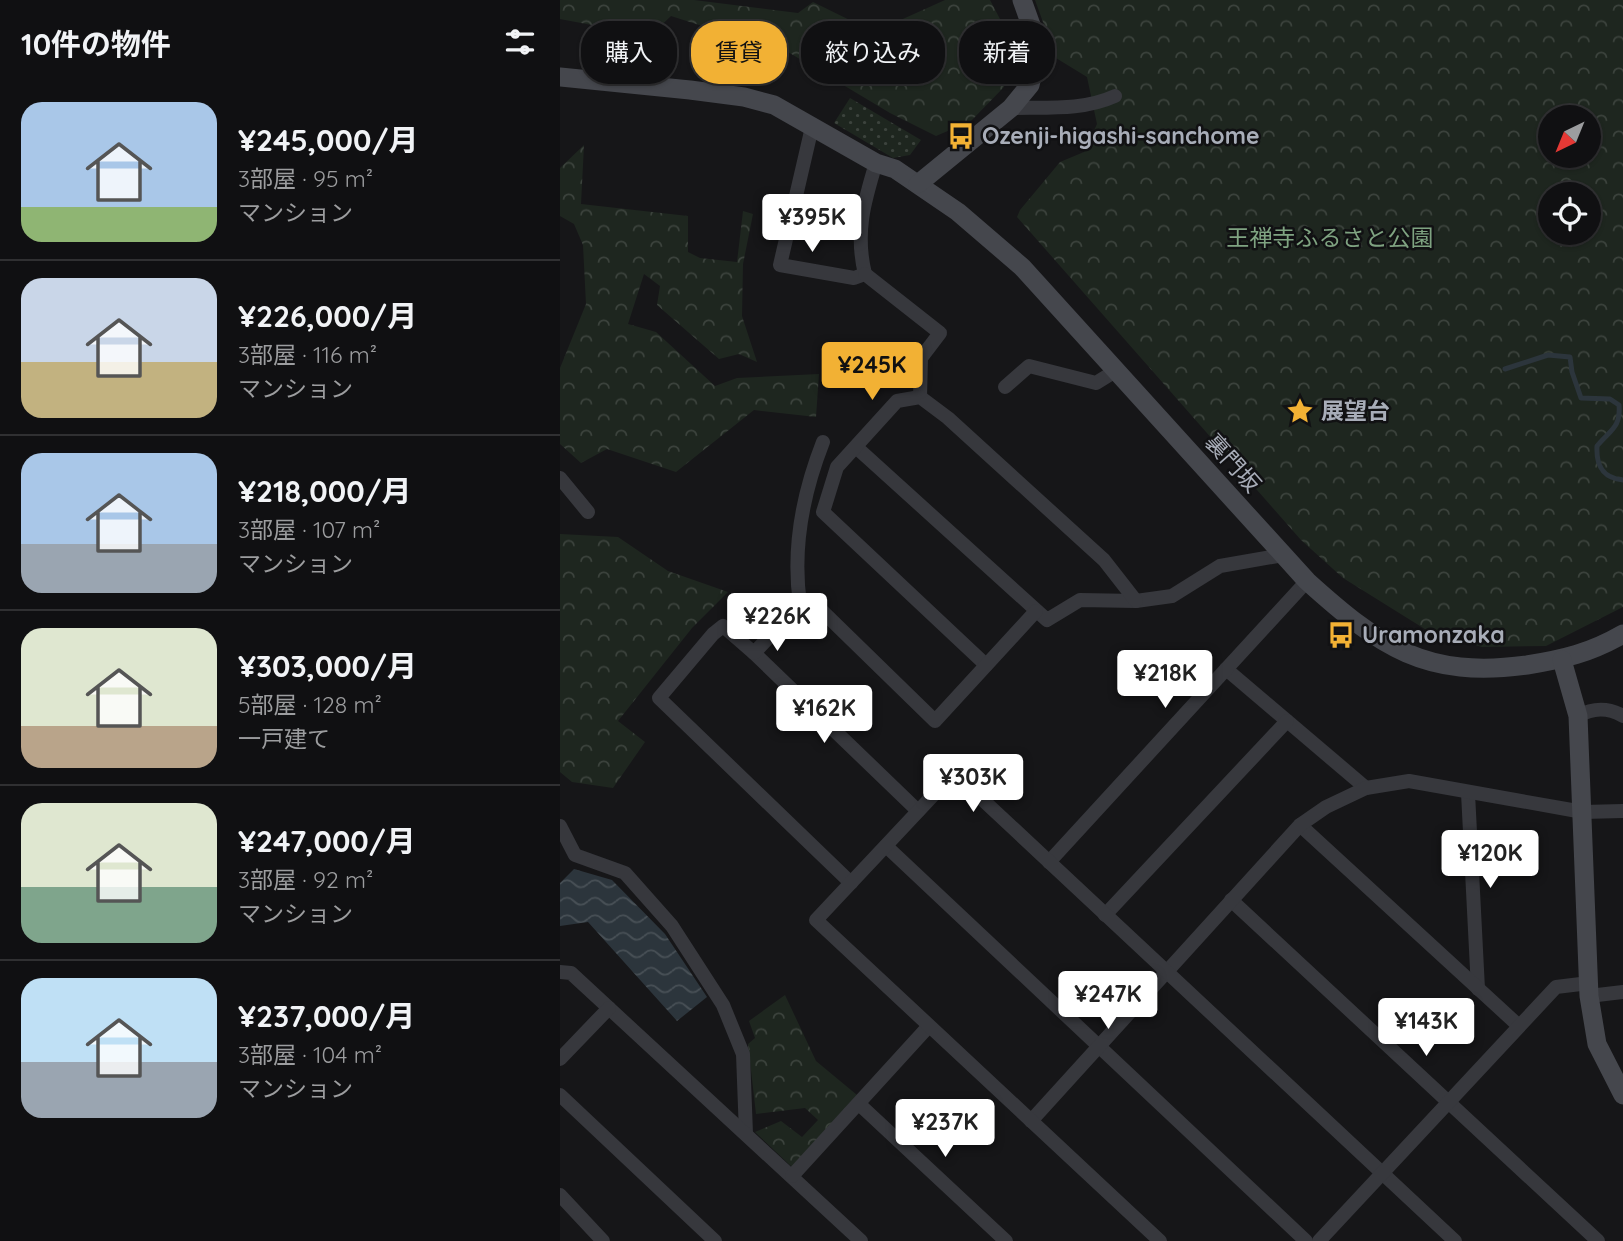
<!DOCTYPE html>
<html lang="ja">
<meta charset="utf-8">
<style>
body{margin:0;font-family:Quicksand,"Noto Sans JP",sans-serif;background:#1e1e20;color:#f1f3f6;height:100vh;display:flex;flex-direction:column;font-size:26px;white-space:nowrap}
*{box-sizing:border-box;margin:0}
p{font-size:23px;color:#9c9d9f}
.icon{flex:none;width:38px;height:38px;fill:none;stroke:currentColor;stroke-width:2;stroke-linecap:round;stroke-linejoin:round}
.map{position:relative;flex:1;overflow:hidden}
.drawer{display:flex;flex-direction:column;background:#101012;width:560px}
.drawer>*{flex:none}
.banner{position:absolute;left:21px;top:21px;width:665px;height:63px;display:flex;gap:14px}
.needle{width:46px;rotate:223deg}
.tools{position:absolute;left:978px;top:105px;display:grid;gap:14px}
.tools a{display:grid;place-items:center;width:63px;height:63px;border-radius:50%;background:#101012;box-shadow:0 2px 5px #0004,0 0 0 2px #303032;font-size:35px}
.price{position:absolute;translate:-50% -60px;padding:0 16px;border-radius:7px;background:#fff;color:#222;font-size:23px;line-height:46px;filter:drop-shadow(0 2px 4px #0008)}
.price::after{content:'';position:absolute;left:50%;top:42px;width:21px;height:16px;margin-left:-10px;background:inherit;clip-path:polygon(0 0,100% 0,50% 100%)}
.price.selected{background:#f2b134;color:#111}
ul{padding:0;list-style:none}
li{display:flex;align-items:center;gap:21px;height:175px;padding:0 21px}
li+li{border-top:2px solid #303032}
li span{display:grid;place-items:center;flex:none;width:196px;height:140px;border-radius:21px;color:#555}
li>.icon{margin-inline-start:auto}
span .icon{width:84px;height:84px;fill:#fffc;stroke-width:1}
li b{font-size:30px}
h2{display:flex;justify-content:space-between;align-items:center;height:84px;padding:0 21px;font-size:30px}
.pill{padding:0 24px;border-radius:28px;background:#101012;box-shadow:0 2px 5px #0004,0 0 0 2px #303032;font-size:24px;line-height:63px}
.pill.selected{background:#f2b134;color:#111}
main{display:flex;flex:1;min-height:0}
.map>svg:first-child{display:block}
.grass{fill:url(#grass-dots)}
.forest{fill:url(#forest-crowns);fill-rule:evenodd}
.water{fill:url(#water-waves)}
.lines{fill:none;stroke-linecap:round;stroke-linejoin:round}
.stream{stroke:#2c353c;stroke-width:5}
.street{stroke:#37383d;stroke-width:14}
.secondary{stroke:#45474d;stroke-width:19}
.labels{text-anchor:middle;stroke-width:5;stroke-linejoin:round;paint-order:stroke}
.poi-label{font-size:23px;font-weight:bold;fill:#a8adb8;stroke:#111113;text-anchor:start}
.park-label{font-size:23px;fill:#7fa381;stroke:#111113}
.street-label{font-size:23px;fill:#a8adb8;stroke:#111113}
</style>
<main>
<section class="drawer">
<h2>10件の物件<svg class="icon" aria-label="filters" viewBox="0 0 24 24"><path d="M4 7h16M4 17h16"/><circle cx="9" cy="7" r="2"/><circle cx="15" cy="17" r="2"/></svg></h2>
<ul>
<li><span style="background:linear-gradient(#a9c7e8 75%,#8fb573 0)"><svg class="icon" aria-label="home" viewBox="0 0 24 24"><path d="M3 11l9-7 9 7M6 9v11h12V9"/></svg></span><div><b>¥245,000/月</b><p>3部屋 · 95 m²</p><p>マンション</p></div></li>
<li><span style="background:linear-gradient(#c9d6e8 60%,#c2b280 0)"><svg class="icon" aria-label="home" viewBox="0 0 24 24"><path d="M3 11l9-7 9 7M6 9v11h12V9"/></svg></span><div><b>¥226,000/月</b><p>3部屋 · 116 m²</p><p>マンション</p></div></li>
<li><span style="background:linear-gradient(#a9c7e8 65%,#9aa5b1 0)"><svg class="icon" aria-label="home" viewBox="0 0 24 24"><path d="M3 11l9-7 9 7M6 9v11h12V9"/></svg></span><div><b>¥218,000/月</b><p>3部屋 · 107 m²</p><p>マンション</p></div></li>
<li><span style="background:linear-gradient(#dfe7d0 70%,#b9a48a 0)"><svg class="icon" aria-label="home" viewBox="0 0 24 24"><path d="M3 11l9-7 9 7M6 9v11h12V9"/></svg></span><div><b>¥303,000/月</b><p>5部屋 · 128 m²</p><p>一戸建て</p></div></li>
<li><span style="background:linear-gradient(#dfe7d0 60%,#7fa58c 0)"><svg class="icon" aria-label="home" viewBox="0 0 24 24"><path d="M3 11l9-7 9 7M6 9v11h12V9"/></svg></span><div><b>¥247,000/月</b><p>3部屋 · 92 m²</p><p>マンション</p></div></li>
<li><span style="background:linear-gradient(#bfe0f5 60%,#9aa5b1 0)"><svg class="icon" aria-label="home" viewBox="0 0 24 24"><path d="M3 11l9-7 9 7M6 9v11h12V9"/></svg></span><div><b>¥237,000/月</b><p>3部屋 · 104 m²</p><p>マンション</p></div></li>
</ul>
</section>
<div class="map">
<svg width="1063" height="1241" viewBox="0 0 1063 1241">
<defs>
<pattern id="grass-dots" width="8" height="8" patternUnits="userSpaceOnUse" patternTransform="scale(1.75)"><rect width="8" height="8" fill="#1e261f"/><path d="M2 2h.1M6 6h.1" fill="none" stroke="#3c433d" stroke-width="1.8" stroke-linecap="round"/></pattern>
<pattern id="forest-crowns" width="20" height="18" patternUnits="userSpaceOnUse" patternTransform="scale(1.75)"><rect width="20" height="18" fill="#1e261f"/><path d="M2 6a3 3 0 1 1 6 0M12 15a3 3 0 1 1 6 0" fill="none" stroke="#3c433d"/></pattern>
<pattern id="water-waves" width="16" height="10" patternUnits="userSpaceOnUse" patternTransform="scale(1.75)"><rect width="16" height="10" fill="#2c353c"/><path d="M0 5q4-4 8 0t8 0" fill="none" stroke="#485056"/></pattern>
</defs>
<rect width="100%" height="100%" fill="#161618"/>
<!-- grass -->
<polygon class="grass" points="290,98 361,140 350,155 333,158 274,123"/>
<!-- forest -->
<g class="forest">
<polygon points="0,0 134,0 238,13 253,2 314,32 385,0 430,0 451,40 444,87 411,121 376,136 330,113 213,43 161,32 111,16 90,36 0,19"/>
<path d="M475,0H1063V607L986,646L922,647L868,631L783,578L741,540L457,217L460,210L500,162L524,152L537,124L527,77L496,58ZM990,117H1029V156H990ZM990,194H1029V233H990Z"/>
<polygon points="24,145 21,204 128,216 128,252 140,258 177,262 183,211 193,214 183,264 182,316 197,362 179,354 159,359 97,305 100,286 84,274 68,324 96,332 155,386 177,378 259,374 256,417 194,410 116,472 47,449 21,463 0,444 0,368 26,304 23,245 14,224 0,216 0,168"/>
<polygon points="0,534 58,537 108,571 168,592 132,628 58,721 85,742 53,788 12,782 0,772"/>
<polygon points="225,995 256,1061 297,1095 233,1168 195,1132 221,1121 242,1137 258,1120 245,1108 196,1114 188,1044 195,1038 189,1021"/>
</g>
<!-- water -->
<polygon class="water" points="14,869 52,880 105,934 147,997 117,1021 28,922 0,926 0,883"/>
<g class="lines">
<!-- stream -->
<path class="stream" d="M945,369L988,355L1010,357L1012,372L1021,398L1050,399L1059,405C1061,428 1050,430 1037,446C1036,465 1042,478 1063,480"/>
<!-- street -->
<g class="street">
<path d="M451,108C486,107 522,111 555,96"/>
<path d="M252,127L220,265L294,278L305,274C295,233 304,202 316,163"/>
<polyline points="305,274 380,333 361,358 360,397"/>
<polyline points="445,387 469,366 536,383 557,370"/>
<polyline points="296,447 487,620 520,600 576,601 612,596 660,566 723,555"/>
<polyline points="0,478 28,512"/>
<path d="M240,604C232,548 243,493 263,442"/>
<polyline points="194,653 358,811"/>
<polyline points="426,665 263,512 277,467 337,401 360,397 388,418 544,560 576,601"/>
<polyline points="666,669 806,788"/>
<path d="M1018,716C1033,708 1047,707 1063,716"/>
<polyline points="908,793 918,989"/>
<polyline points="740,825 959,1026"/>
<polyline points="0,826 15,855 65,873 112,926 163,1005 183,1054 186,1134"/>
<polyline points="326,846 746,1241"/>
<polyline points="489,862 747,581"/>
<polyline points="291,883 99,698 153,634 163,626 194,653 240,604 256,605 375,721 476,611"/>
<polyline points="671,900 1038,1241"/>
<polyline points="545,915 727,721"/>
<polyline points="0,972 11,973 301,1241"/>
<polyline points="1029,996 1063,992"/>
<polyline points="0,1059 49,1008"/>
<polyline points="0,1095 155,1241"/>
<polyline points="299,1104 446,1241"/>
<polyline points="471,1121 740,825 766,807 806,788 849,781 1023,812 1063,811"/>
<polyline points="232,1176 368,1027"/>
<polyline points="0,1195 43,1241"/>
<polyline points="600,1241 256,920 394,773 895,1241"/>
<polyline points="759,1241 996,987 1029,983"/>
</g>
<!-- secondary -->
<g class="secondary">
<path d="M0,77L130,90L184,97L214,105L316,163L335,169L398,212L462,267L747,581C820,647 866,679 967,665C1004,659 1030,653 1063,634"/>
<polyline points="358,184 451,108 470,85 477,55 476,39 462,0"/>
<polyline points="1002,660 1018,716 1029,996 1037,1044 1063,1095"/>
</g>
</g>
<!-- icons -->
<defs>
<symbol id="bus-bare" viewBox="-9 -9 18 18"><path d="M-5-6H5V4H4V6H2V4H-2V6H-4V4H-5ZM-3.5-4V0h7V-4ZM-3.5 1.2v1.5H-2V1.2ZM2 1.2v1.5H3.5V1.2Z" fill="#f2b134" stroke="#111113" stroke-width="2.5" paint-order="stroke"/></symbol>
<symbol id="sight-bare" viewBox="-9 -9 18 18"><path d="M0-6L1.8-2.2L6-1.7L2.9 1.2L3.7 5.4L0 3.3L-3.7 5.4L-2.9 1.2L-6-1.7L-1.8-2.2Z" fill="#f2b134" stroke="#111113" stroke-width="2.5" paint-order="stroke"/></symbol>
</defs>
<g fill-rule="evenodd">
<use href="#bus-bare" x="382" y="117" width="38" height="38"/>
<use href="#sight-bare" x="721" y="392" width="38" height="38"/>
<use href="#bus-bare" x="762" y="616" width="38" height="38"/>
</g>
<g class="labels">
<!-- poi labels -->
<g class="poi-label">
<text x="422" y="144">Ozenji-higashi-sanchome</text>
<text x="761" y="419">展望台</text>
<text x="802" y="643">Uramonzaka</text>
</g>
<!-- park labels -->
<g class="park-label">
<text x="770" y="246">王禅寺ふるさと公園</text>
</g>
<!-- street labels -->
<g class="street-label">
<text transform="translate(673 463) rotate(48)" y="8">裏門坂</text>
</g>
</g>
</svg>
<div class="tools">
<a><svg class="needle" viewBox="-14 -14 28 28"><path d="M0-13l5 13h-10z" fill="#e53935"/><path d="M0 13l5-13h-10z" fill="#9c9d9f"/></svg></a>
<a><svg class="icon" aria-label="locate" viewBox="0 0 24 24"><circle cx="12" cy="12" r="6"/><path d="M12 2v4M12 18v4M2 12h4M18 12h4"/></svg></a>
</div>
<b class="price" style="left:252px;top:254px">¥395K</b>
<b class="price selected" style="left:312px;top:402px">¥245K</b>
<b class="price" style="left:217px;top:653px">¥226K</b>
<b class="price" style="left:605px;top:710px">¥218K</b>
<b class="price" style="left:264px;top:745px">¥162K</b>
<b class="price" style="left:413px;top:814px">¥303K</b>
<b class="price" style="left:930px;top:890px">¥120K</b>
<b class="price" style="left:548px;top:1031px">¥247K</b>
<b class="price" style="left:866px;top:1058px">¥143K</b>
<b class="price" style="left:385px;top:1159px">¥237K</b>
<div class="banner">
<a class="pill">購入</a>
<a class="pill selected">賃貸</a>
<a class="pill">絞り込み</a>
<a class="pill">新着</a>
</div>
</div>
</main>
